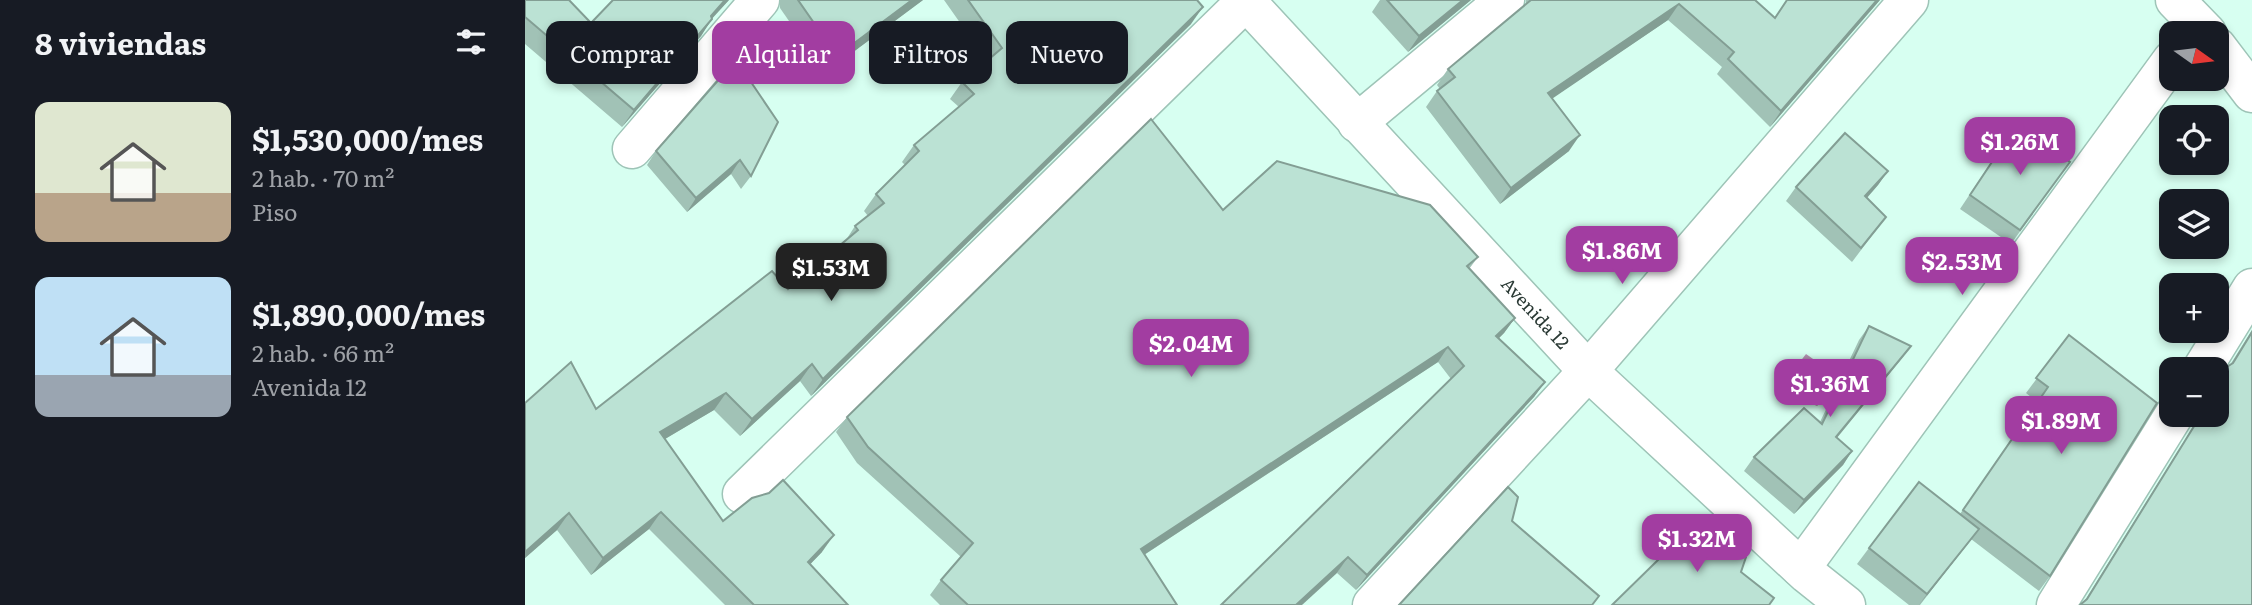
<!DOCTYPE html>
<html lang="es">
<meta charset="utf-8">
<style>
body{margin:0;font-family:Literata,serif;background:#20242c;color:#f1f3f6;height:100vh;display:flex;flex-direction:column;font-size:26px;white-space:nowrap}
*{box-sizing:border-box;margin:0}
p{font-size:23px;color:#9ea1a6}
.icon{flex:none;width:38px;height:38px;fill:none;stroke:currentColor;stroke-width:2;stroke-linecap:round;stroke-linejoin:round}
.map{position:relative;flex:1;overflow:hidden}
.details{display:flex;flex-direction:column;background:#171b24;width:525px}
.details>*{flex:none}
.guide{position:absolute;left:21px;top:21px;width:665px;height:63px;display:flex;gap:14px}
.needle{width:46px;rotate:104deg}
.buttons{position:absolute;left:1634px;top:21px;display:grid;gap:14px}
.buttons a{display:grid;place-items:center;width:70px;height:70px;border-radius:14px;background:#171b24;box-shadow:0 4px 10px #0003;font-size:35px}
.price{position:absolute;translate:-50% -60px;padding:0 16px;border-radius:14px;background:#a23da1;color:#fff;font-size:23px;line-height:46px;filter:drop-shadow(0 2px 4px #0008)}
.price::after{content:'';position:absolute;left:50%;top:42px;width:21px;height:16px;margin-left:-10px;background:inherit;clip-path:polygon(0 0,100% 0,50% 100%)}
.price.selected{background:#222;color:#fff}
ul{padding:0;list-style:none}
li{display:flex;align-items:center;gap:21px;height:175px;padding:0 35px}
li span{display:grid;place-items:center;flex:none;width:196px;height:140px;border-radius:14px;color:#555}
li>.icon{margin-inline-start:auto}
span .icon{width:84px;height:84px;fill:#fffc;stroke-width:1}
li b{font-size:30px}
h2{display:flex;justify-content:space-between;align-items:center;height:84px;padding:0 35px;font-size:30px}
.chip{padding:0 24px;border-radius:14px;background:#171b24;box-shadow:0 4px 10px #0003;font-size:24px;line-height:63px}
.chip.selected{background:#a23da1;color:#fff}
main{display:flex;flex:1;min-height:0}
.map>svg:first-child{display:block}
.water{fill:#b392b1}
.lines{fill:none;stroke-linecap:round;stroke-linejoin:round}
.minor-casing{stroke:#9ec4b7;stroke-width:41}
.minor{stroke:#fff;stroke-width:38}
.wall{fill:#a1c2b6}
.shaded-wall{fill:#839e94}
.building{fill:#bbe2d4;stroke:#839e94;stroke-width:2}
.labels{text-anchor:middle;stroke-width:5;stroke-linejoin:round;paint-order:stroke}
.street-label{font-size:18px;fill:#2b3a35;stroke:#fff}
</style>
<main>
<section class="details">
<h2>8 viviendas<svg class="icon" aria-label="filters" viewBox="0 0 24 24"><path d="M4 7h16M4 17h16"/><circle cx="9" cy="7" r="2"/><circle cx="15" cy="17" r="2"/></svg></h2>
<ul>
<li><span style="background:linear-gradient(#dfe7d0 65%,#b9a48a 0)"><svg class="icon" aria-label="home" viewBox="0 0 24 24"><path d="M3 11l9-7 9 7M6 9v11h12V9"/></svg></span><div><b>$1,530,000/mes</b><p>2 hab. · 70 m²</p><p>Piso</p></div></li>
<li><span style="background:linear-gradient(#bfe0f5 70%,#9aa5b1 0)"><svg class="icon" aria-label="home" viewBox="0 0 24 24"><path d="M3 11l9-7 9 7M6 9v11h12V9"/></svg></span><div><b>$1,890,000/mes</b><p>2 hab. · 66 m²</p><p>Avenida 12</p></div></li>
</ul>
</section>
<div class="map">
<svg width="1727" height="605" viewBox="0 0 1727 605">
<rect width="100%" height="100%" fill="#d7fff1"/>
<!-- water -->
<polygon class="water" points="1281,354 1321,382 1292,406 1254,389"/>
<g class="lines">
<defs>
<g id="minor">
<path id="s1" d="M720,0L1063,371L1282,574L1321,605"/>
<polyline points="1650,0 1682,33"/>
<polyline points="1692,47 1727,93"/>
<polyline points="832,123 980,0"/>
<polyline points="107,149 235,0"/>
<polyline points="1677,369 1727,288"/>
<polyline points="217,494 722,0"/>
<polyline points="1276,568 1647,60"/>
<polyline points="847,605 1063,371 1384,0"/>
<polyline points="1531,605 1649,415"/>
</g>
</defs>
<!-- minor casing -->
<use href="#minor" class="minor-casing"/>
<!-- minor -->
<use href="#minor" class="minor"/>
</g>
<!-- wall -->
<g class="wall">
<polygon points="0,0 66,23 88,0 204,0 187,18 176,36 97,127 0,44"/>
<polygon points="255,0 398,0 300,73 255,8"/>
<polygon points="419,0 672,0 666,24 286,396 275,381 215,436 189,410 140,439 198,521 297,552 285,564 323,605 200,605 124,529 66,575 32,530 0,558 0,403 71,409 263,289 321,240 330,226 343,216 339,211 351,194 380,165 377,162 389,145 434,107 425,99 437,82 462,61"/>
<polygon points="855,0 946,0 883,52 847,12"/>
<polygon points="1001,0 1230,0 1250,18 1355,0 1245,127 1192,74 1197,67 1143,20 1027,98 1044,151 975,204 901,107 912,91 915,89 912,85 923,69 1001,4"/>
<polygon points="211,60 226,176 216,189 206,174 162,212 122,165 131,151"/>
<polygon points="1483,137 1545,162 1486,244 1435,209"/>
<polygon points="1363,171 1353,185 1342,198 1361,217 1327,262 1261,201 1271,187"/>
<polygon points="698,210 953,257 944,269 990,318 979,333 974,338 1020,382 1009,397 831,590 812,573 926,379 913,362 619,555 652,605 415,605 405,595 416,580 436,557 332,463 311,432 322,417"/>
<polygon points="1344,326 1386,346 1376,359 1312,438 1327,451 1318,465 1269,514 1219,471 1229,457 1295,422 1334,340"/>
<polygon points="1727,330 1727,605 1559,602 1668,427 1670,415 1692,415 1705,365"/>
<polygon points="1544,335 1525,576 1514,591 1446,539 1395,605 1384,605 1332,564 1344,548 1435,514 1512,402 1501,393"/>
</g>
<!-- shaded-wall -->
<g class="shaded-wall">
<polygon points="200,0 204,0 174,33 186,16"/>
<polygon points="387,0 398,0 300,73 312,56"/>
<polygon points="938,0 946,0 883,52 894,36"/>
<polygon points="1352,0 1355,0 1245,127 1256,111"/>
<polygon points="1154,4 1143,20 1012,109 1023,93"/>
<polygon points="678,7 666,24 286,396 298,379"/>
<polygon points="187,19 176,36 97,127 109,110"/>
<polygon points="1055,135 1044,151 975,204 986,188"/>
<polygon points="215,160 206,174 162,212 171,198"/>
<polygon points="1363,171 1353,185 1331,210 1340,196"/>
<polygon points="990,318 979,333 961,351 971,336"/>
<polygon points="1386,346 1376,359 1301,450 1311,437"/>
<polygon points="923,347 913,362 605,564 616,549"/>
<polygon points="287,364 275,381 215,436 227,419"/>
<polygon points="1020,382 1009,397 831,590 842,575"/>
<polygon points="201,393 189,410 123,449 135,432"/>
<polygon points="1327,451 1318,465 1269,514 1279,500"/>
<polygon points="136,512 124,529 66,575 78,558"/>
<polygon points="44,513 32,530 0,558 0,552"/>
<polygon points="1454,529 1442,545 1394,605 1402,594"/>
<polygon points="309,535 297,552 271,579 283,562"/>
<polygon points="823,557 812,573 777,605 771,605"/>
</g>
<!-- building -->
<g class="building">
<polygon points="0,0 44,0 66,23 88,0 200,0 186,16 187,19 109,110 0,17"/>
<polygon points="273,0 387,0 312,56"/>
<polygon points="443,0 672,0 678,7 298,379 287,364 227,419 201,393 135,432 198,521 227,498 244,493 258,480 309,535 283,562 323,605 229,605 136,512 78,558 44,513 0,552 0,403 46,362 71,409 247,271 263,289 333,230 330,226 359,203 351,194 394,151 389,145 449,94 437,82 477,48"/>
<polygon points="862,0 938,0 894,36"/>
<polygon points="1006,0 1230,0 1250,18 1262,0 1352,0 1256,111 1203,59 1209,52 1154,4 1023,93 1055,135 986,188 912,91 930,77 923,69"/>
<polygon points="211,60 253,122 226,176 215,160 171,198 131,151"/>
<polygon points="626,119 698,210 752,161 905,205 953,257 942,266 990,318 971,336 1020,382 842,575 823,557 771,605 696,605 939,366 923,347 616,549 652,605 443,605 416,580 448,543 343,447 322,417"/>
<polygon points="1493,123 1545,162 1495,230 1445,195"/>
<polygon points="1320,133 1363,171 1340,196 1361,217 1336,248 1271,187"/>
<polygon points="1344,326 1386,346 1311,437 1327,451 1279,500 1229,457 1279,408 1297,424"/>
<polygon points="1727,332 1727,605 1555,605 1562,599 1676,415 1692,415 1692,373 1708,363"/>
<polygon points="1544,335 1632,403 1525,576 1438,510 1523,387 1511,378"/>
<polygon points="1394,482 1454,529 1402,594 1344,548"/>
<polygon points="983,487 993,497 987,521 1074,596 1067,605 874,605"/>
<polygon points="1178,516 1221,557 1216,572 1249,598 1244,605 1087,605"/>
</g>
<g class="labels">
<!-- street labels -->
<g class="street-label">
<text dy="6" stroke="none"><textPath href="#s1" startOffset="427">Avenida 12</textPath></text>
</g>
</g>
</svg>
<div class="buttons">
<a><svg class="needle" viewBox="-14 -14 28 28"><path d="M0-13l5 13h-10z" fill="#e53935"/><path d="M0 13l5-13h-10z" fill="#9ea1a6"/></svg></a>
<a><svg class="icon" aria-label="locate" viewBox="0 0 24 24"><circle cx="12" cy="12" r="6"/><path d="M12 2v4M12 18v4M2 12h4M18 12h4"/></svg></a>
<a><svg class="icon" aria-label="layers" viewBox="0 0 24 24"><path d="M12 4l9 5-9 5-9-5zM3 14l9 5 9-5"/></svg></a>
<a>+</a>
<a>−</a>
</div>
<b class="price" style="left:1495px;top:177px">$1.26M</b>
<b class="price" style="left:1097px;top:286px">$1.86M</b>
<b class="price" style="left:1437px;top:297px">$2.53M</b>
<b class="price selected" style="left:306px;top:303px">$1.53M</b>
<b class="price" style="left:666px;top:379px">$2.04M</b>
<b class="price" style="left:1305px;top:419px">$1.36M</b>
<b class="price" style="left:1536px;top:456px">$1.89M</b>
<b class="price" style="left:1172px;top:574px">$1.32M</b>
<div class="guide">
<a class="chip">Comprar</a>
<a class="chip selected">Alquilar</a>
<a class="chip">Filtros</a>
<a class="chip">Nuevo</a>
</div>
</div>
</main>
